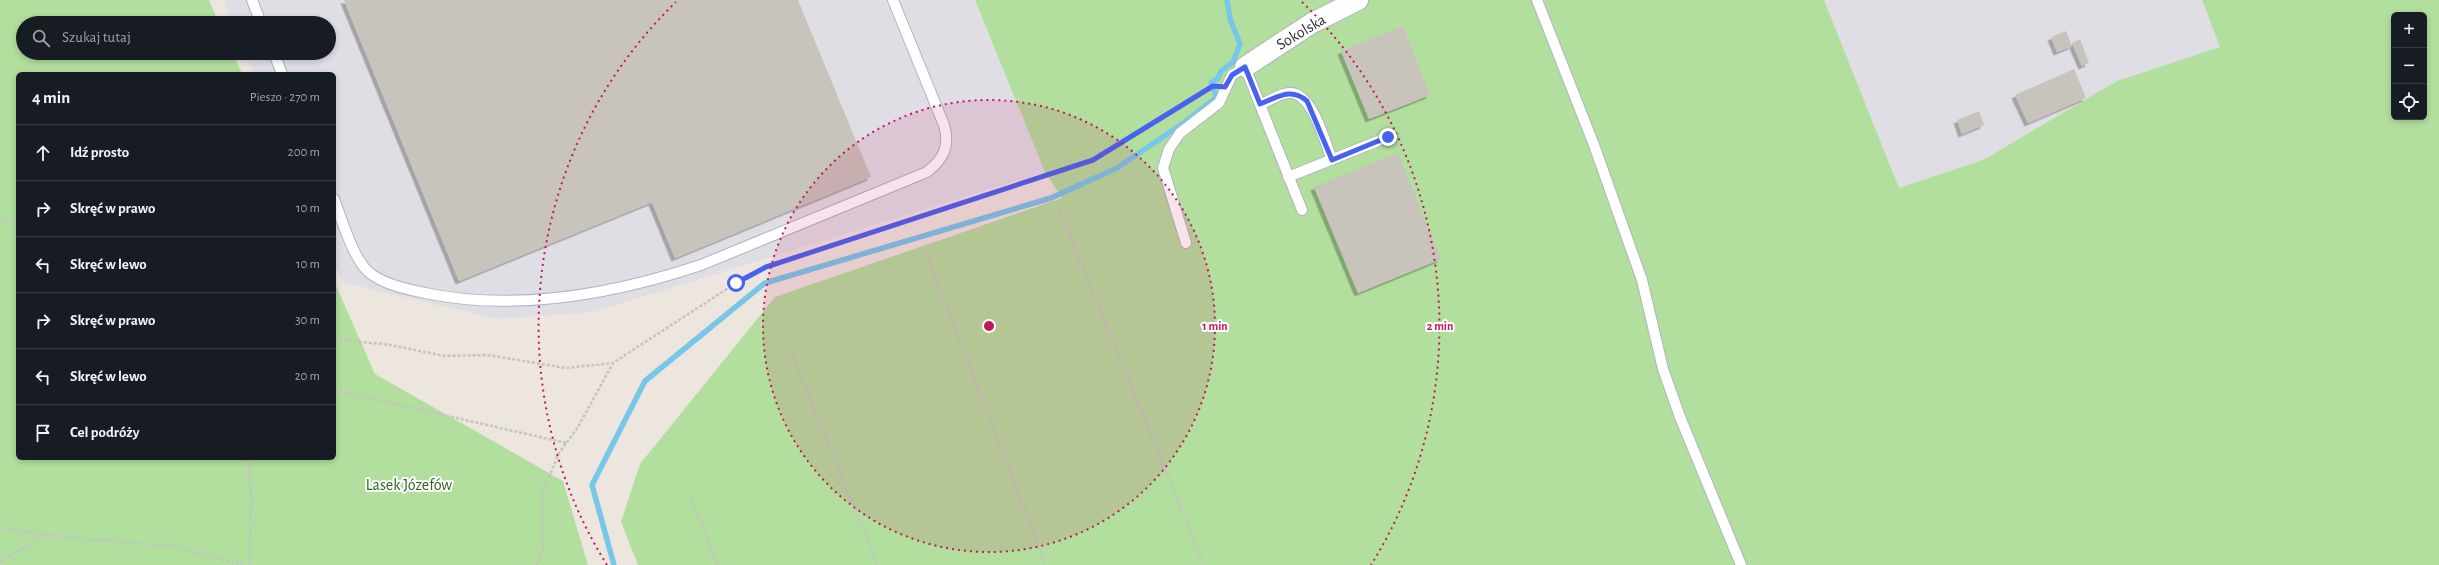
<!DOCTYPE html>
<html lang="pl">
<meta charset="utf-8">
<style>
:root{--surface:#171b24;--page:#242831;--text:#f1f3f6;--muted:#9ea1a6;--line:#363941}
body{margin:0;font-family:"Alegreya Sans",sans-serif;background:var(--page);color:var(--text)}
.controls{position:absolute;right:12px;top:12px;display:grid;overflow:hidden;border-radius:6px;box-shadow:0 2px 6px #0003}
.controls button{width:36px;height:36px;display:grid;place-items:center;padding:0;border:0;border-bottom:1px solid var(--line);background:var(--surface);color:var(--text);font:20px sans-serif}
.stop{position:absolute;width:12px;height:12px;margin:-9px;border:3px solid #4762f0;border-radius:50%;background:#fff}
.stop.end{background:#4762f0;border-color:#fff;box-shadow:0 1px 4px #0008}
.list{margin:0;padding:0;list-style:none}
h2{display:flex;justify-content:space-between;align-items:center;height:52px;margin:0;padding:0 16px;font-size:17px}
h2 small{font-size:13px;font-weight:400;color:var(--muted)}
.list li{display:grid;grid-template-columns:26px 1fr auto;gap:12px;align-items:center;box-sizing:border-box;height:56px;padding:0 16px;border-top:1px solid var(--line)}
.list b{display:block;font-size:15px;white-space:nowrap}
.list em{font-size:13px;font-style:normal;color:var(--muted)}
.icon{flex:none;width:22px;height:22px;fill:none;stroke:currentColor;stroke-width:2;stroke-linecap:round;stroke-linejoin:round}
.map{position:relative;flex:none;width:2439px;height:565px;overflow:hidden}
.search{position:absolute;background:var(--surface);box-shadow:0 2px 6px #0003;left:16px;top:16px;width:320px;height:44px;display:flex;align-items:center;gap:10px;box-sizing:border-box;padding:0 14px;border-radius:22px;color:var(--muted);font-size:15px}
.panel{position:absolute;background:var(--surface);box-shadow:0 2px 6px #0003;left:16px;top:72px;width:320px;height:388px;border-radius:6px}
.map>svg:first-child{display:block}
.industrial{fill:#e0dee5}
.green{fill:#b2df9d;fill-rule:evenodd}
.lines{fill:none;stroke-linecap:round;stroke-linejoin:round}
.stream{stroke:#77c7e8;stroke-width:5.5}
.building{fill:#c8c4bc;filter:url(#shadow)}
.service-casing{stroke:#b1b4be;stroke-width:12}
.minor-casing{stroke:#b1b4be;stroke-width:22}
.path{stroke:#c4c4c4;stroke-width:2.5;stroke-dasharray:3 2;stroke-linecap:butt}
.service{stroke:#fff;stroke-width:10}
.minor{stroke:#fff;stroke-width:20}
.route{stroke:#4762f0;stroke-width:5}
.ring{fill:none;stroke:#c2185b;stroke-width:2;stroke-dasharray:2 4}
.labels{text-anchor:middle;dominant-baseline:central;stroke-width:4;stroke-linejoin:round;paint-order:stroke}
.street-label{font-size:16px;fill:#2b2b2b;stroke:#fff}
.park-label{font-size:16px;fill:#2b641e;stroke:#fff}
.centre{fill:#c2185b;stroke:#fff;stroke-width:2}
.ring-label{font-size:12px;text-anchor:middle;font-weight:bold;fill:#c2185b;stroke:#fff;stroke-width:4;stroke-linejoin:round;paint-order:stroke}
</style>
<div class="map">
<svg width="2439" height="565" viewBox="0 0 2439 565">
<defs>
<filter id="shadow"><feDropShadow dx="-3.5" dy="3.5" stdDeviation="0" flood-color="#0004"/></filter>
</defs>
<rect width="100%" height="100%" fill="#ece6de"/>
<path class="industrial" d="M223,0H975L1045,172L593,312L495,319L343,282L334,262V74H254L245,53H329V23H232Z
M1824,0H2202L2220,47L2117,81L1983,160L1898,188Z"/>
<path class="green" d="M0,0H209L219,23H23V53H233L242,74H18V458H334V281L375,374L563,481L588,565H0Z
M975,0H1824L1899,188L1983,160L2117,81L2220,47L2202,0H2439V565H638L621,522L640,464L775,297L1062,198L1045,172ZM2394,15H2424V117H2394Z"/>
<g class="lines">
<path class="stream" d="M614,565L592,485L645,381L765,283L1051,198L1117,168L1185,122L1217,97L1211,83L1218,78L1221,71L1233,62L1240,44L1230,19L1227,0"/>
</g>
<path class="building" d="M344,0H798L871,177L675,258L652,202L459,281Z
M1403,26L1430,95L1369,119L1341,51Z
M2066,31L2072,46L2057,52L2051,37Z
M2080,39L2089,63L2082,66L2072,43Z
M2074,69L2086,98L2028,123L2015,95Z
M1979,111L1984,125L1962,134L1957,120Z
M1398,153L1441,259L1358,293L1314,187Z"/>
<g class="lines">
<g class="service-casing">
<path id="service" d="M252,0L261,23
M1537,0L1594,145L1642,280L1663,369L1680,417L1741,565
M274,53L282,74
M1260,105C1269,101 1280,93 1289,93C1312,91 1325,142 1332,160
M1288,177L1388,137
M334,199C342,220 354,262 371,274C386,285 407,289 425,293C516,312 614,294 701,265L927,172C944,159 950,146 944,125L893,0
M1186,243L1163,168L1169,149L1180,133L1219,103L1232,75L1245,67L1302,210"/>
</g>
<g class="minor-casing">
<path id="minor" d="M1245,67L1312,23L1358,0"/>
</g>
<path class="path" d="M1059,209L1204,565
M0,220L18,226
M926,253L1046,565
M334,339L390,345L445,356L488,355L566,368L613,363
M787,343L878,565
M334,390L566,443
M247,458L251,490L250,565
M691,498L718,565
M0,526L4,529L45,535L170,546L244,565
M0,562L45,535
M536,565L543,549L542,495L559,453L578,427L613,363L736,283L766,267L1093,160L1209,89"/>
<use href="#service" class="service"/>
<use href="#minor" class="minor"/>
</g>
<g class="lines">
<path class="route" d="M736,283L766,267L1093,160L1213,86L1225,87L1232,75L1245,67L1260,104C1278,97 1291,87 1307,101L1332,160L1388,137"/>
</g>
<circle cx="989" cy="326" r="226" fill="#c2185b" fill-opacity=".12"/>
<g class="ring">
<circle cx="989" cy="326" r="226"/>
<path d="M607 565A451 451 0 0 1 676 2M1302 2A451 451 0 0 1 1371 565"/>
</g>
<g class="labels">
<g class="street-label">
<text transform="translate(1301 32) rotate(-31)">Sokolska</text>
</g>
<g class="park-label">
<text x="409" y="485">Lasek Józefów</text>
</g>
</g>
<circle cx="989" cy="326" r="6" class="centre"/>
<g class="ring-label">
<text x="1215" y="330">1 min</text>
<text x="1440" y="330">2 min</text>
</g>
</svg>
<div class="controls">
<button>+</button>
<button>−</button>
<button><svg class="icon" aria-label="locate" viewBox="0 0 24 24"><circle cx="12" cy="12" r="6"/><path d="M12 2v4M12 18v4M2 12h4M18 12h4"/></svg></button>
</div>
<div class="stop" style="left:736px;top:283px"></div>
<div class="stop end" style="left:1388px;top:137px"></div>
<div class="search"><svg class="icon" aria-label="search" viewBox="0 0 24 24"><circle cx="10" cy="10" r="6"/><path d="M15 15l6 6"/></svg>Szukaj tutaj</div>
<section class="panel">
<h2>4 min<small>Pieszo · 270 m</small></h2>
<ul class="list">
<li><svg class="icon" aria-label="ahead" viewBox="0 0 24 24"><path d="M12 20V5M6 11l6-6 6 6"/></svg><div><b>Idź prosto</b></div><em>200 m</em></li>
<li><svg class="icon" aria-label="right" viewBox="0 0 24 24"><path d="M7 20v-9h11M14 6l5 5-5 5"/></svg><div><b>Skręć w prawo</b></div><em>10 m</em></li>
<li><svg class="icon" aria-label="left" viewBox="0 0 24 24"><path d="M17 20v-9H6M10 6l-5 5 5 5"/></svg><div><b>Skręć w lewo</b></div><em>10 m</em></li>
<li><svg class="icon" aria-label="right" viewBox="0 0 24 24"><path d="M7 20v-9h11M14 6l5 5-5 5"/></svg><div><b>Skręć w prawo</b></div><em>30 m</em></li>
<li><svg class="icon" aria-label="left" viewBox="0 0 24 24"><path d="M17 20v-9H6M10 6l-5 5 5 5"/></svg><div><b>Skręć w lewo</b></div><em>20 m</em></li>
<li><svg class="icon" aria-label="arrive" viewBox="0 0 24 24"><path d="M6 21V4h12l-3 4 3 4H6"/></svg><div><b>Cel podróży</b></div></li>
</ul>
</section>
</div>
